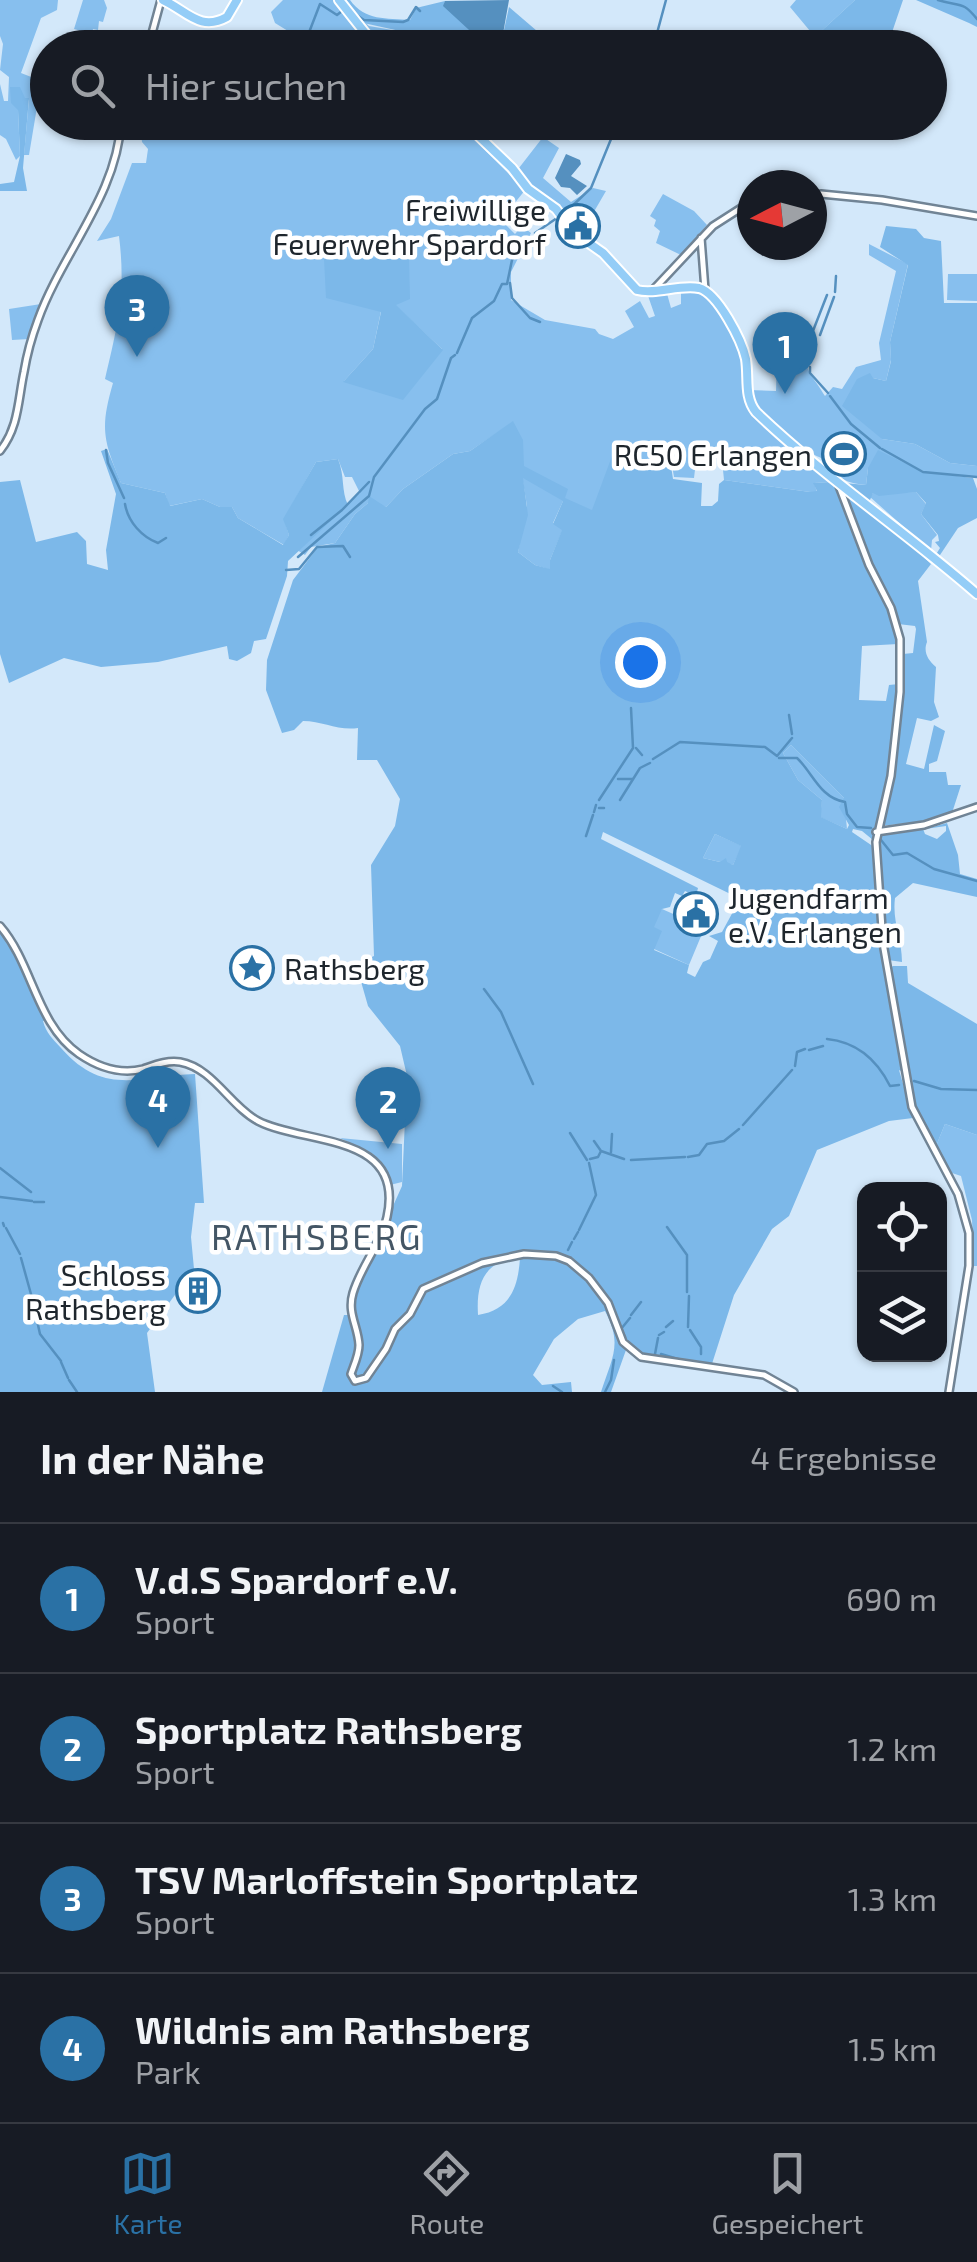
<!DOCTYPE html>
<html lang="de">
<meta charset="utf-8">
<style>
:root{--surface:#171b24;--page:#242831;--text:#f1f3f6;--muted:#9ea1a6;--line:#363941;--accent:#2a71a5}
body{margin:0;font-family:"Exo 2",sans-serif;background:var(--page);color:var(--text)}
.controls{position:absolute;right:30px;bottom:30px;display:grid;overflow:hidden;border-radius:20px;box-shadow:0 2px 8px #0004}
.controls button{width:90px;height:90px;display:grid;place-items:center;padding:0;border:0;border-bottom:2px solid var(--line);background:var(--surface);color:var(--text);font:50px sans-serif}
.compass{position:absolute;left:737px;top:170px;width:90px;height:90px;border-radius:50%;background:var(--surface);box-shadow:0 2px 8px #0004;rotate:264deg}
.you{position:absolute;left:640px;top:662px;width:35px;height:35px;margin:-25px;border:8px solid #fff;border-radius:50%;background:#1a73e8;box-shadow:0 0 0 15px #1a73e833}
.badge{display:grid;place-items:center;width:65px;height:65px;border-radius:50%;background:var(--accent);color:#fff;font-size:32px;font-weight:700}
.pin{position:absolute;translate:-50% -82px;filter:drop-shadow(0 2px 5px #0008)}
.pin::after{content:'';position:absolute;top:52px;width:35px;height:30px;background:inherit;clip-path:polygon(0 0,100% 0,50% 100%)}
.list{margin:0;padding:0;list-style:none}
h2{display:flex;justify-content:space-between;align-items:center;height:130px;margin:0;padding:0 40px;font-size:42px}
h2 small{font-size:32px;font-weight:400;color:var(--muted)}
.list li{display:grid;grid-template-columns:65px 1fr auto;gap:30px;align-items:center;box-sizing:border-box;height:150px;padding:0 40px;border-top:2px solid var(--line)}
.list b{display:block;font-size:38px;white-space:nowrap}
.list p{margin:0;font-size:32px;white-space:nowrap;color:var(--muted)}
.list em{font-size:32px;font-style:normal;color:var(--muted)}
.icon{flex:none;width:55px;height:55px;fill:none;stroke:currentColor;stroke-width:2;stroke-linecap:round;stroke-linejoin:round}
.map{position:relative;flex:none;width:977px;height:1392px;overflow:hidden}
.search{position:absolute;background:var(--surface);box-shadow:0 2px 8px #0004;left:30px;right:30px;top:30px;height:110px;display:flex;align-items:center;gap:25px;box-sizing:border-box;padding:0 35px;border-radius:55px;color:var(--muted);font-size:38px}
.sheet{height:730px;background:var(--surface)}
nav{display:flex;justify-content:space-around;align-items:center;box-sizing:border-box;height:140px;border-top:2px solid var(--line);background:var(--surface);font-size:28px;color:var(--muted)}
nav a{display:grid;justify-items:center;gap:5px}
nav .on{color:var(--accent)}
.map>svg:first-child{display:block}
.green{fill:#87bfee;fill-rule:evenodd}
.forest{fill:#7cb8e9;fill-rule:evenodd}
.water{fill:#5590bf}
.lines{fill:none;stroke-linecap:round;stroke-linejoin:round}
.stream{stroke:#5590bf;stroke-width:2.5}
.minor-casing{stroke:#718495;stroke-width:10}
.major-casing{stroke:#fff;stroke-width:12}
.minor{stroke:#fff;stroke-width:5}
.major{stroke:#94cdf7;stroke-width:8}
.labels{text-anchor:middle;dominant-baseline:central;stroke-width:9;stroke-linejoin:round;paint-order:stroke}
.poi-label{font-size:30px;fill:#1e262d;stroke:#fff;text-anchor:end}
.quarter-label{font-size:35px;letter-spacing:2.5px;fill:#445665;stroke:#fff}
</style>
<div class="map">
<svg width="977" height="1392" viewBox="0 0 977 1392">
<rect width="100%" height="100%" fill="#d3e8fa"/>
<path class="green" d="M0,0H58L57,10L41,18L21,73L44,82L47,100L38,101L29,155H24L29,99L18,110L20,156L16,160L6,139L0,135V84L4,101H8L9,77L0,70L3,44L0,36Z
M83,0H104L107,8L103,22L99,21L98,30L93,29L92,34L74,29Z
M283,0H342L369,26L410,33L409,47L365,44V47H300L301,39L275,23L271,12Z
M796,0H855L815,37L790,7Z
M140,123H459L485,146L479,144L512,177L543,137L559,148L543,178L571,202L593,188L606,191L588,222L574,207L558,215L526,189L501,220L515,234L522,226L531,233L511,272V300L545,320L595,329L599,334L613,339L634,327L625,311L640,301L649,318L655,316L647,293L666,290L671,308L681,304V290L705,291C732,329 742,343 747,390L776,391L777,353L792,356L801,331L812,335C800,372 810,370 825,396L833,387L842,389L856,367L881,360L879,343L896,271L869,255V244L908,264L890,342L891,360L886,381L873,378L882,439L915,444L950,463L977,466V477L936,476L913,467L868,468L866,485C832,482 845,472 823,459C818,456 812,455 808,450L804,455L830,482L814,483L817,492H810L724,480L721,450L697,453L694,478L674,477L672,465L641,464L613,456L593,511L564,499L553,523L563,529L550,560L551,570L535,565L518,552L527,506L513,422L470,451L453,454L403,489L386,507L368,503L355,514L335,543L311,547L305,555L297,550L360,493L352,477H345L338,459L316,462L284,519L289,535L284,545L238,518L232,507H220L202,499L169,506L165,493L121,483C103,440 100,428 113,383L105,379C118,324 126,292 119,236L97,241L111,219L132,163H146L148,149L142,142ZM409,259L395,305L442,349L344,381L373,349L381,311Z
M663,194L694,211L707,225L681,255L656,243L660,231L654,226L656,220L650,216Z
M948,274H977V301L947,300Z
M41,304L29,339L12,340L9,309Z
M916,492L926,504L921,514L937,535L932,540L931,551L870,497L873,493Z
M791,745L844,798L847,829L820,817L822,800L798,780L783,753Z
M715,834L742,846L733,865L703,858Z
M662,909L680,917L677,923L688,928L691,923L704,929L689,965L654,949L646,927Z
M945,1124L977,1135V1266H974L972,1220L961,1176L952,1173L936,1146Z
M340,1138L402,1144V1182L390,1185L373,1154Z"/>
<path class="forest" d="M342,0H350C365,21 386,18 410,20L416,8L445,1L444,6L501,44L509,7L544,37L539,42L524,35L502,47H409V33L359,22Z
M855,0H903L887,47H804Z
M916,0H977V27L969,23Z
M10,87H20L25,98H29L23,168L27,191H0V184L14,182L20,156L18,110L11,103Z
M886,226L916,229L924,238L941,241L944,303H977V466L950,463L915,444L882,439L842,406L857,379L870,373L873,378L886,381L891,361L890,342L908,265L880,247Z
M409,258L410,299L396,305L443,350L403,400L343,382L373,349L381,312L326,298L324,259Z
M513,421L523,440L524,466L568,489L565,498L592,510L612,456L641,464L671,466L673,479L702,483L701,506H712L718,501L719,484L724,480L810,492L817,491L813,483L830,482C850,502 853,537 865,562C877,590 892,614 898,644L862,646L859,700L886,701L889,685L899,684L889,774L873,840L862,831L853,829L852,832L874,847L882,955L903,1072L899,1070L913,1118L889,1121L817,1150L789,1216L772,1229L734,1295L710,1370L643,1359L626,1350L611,1392H601C612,1358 623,1344 605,1311L578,1319L554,1339L533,1375L542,1385L571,1382L572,1392H322L344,1315H352L358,1284L402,1186L407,1076L400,1046L368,1006L356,964L374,956L371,865L395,826L400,799L377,760H357L358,728C338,731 323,721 303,721L294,730L282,733L266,690L267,660L293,580L318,547L335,543L355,514L368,503L369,496L386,507L403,489L453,454L470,451ZM523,478L563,501L553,524L562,530L550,560V569L535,565L518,552L528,515ZM791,745L844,798L839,807L849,825L847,829L821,817L822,800L798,780L783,753ZM603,832L751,904L745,914L735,908L722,932L709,936L718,941L710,959L703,962L695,977L687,973L689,965L654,950L662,931L654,927L662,909L670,907L675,893L682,896L685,891L696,896L698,888L601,839ZM715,834L741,846L733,865L727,862L726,858L720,862L703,858ZM520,1258C518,1288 510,1310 478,1315C476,1282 485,1260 520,1258Z
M107,449L121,483L165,493L170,506L202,499L220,507H232L238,518L283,545L289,535L283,519L316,462L338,459C345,476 341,491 348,505L288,561L287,576L266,639L254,641L251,653L237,661L229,659L227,646L158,662L101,667L64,658L9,683L0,654V482L20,480L36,542L77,532L86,541L87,564L108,570L106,550L116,494L101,451Z
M878,450L923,472L973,478L977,489V518L958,528L938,558L935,556L940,548L935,542L939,541L938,535L921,514L926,503L916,492L879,496L873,493L870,500L861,499L844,486V483L866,485L868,468Z
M844,492L876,513L931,564L918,581L927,642C923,652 928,660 936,667L934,702L939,717L931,721L917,718L906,764L924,769L934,725L945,731L937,761L929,764V772H946L948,785H961L952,813L927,821L880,826L897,755L895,752L903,654L913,653L916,629L915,626L898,624L862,546Z
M947,823L958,855L960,874L977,879V897L913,883L895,898C892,922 902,938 902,962L888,960L878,849L880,835L923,829L925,834L937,839L946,831V826L925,829Z
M0,926L10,938L50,1022L43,1021C46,1033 53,1039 61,1048C104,1097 139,1076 195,1074L204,1203H195L191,1237L194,1269L147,1333L155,1392H0Z
M893,966H907L908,983L977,1024V1135L945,1124L936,1146L911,1096L889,969Z"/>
<path class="water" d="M509,0L501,45L481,41L443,6L445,1Z
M566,154L580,160L581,164L571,176L587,186L577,195L570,188L561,187L555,178Z"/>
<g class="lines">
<path class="stream" d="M938,0C960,7 962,0 977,19
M355,14L364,20L403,22L408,20L416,7L420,11
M303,48L320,4L337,15L342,11
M653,48L666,0
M191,132L204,122
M567,211L591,188L618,122
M535,233L557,218
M510,283L512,298L530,318L540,322
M835,292L836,276
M820,335L834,297
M457,353L472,318L494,301L502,284H507L512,260L526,241
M807,365L811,336L827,295
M810,367V373L828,393
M830,396L851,424L880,448
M882,449L923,472L977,477
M106,450L108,463L124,498
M125,504C128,522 142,537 158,543L166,538
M311,535L342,510L369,482
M298,557L369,496L374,477L425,409L437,399L451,358L455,355
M286,570L299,569L317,547L343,546L350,557
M789,715L792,734
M636,748L642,755
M779,758H797C813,773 820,798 845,802L847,814L857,827L871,828
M653,759L680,742L765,747L777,756L792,738
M618,779H632
M599,800L633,748L631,708
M620,800L640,768L650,763
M599,808H604
M594,812L596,805
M586,836L593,815
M881,840L893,855L907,853L934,869L977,881
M484,989L501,1012L533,1084
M827,1039C857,1042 877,1060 890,1086L899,1085
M809,1050L823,1046
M795,1066L797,1052L805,1049
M914,1081L941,1089L977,1090
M743,1125L792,1070
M570,1133L587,1160
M594,1141L601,1151
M611,1152L612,1134
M688,1157L699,1155L707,1144L724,1141L739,1129
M590,1159L598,1157L601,1151L624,1159
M631,1160L685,1157
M0,1168L31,1192
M0,1197L32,1201
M34,1202H44
M3,1223L4,1226
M667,1227L687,1255V1292
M6,1228L20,1254
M579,1230L596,1195L589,1163
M574,1239L578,1232
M568,1250L572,1242
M21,1258L34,1305
M34,1307L40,1334L61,1361
M631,1315L641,1302
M666,1327L673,1321
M688,1327L689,1296
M690,1330L701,1347V1354
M659,1335L664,1332
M625,1337L621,1329L630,1318
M655,1354L658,1338
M661,1354L688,1362
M61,1362L68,1378
M69,1380L77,1392
M553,1386L562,1392
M605,1392L611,1380L614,1360"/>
<g class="minor-casing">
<path id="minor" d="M148,48L161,0
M821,194L882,200L977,216
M701,238L705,290
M654,289L713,226L752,201
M0,451C19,427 18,400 24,372C27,354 32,336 38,320C62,253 117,195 121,122
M839,486L869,565L891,608L900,639V692L891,776L876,842L883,943L912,1107L958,1194L969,1233V1266L949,1392
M876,832L924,825L977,807
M0,926C33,964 36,1024 79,1054C98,1067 119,1075 143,1069C155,1065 167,1060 180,1062C213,1068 230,1106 258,1121C304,1145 406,1132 387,1217C381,1244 361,1266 353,1293C347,1313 358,1326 359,1345C359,1355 354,1365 351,1374L355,1381L366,1378L386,1349L395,1329L410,1314L423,1289L482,1263L524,1254L556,1256L569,1261L589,1278L608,1303L623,1342L641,1357L764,1375L794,1392"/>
</g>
<g class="major-casing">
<path id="major" d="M163,0C187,11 200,32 227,17L237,0
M339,0L377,48
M464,122L512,168L528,189L556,209L573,232L603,253L637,290C656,295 679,284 699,288C718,293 742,341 746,359C749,378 744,397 756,412C825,478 905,531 977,594"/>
</g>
<use href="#minor" class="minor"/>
<use href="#major" class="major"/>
</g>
<defs>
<g id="civic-ring" transform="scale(2.25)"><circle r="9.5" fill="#fff" stroke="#2a71a5" stroke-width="1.5"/><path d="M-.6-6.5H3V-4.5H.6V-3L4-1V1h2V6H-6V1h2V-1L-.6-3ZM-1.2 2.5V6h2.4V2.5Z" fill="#2a71a5"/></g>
<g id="stadium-ring" transform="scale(2.25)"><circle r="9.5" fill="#fff" stroke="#2a71a5" stroke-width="1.5"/><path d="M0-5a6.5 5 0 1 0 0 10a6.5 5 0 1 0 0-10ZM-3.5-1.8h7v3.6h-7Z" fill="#2a71a5"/></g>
<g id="sight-ring" transform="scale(2.25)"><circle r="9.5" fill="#fff" stroke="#2a71a5" stroke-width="1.5"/><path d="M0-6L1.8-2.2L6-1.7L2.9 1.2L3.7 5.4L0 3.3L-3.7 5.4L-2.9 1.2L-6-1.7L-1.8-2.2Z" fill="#2a71a5"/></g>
<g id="building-ring" transform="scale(2.25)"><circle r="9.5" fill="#fff" stroke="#2a71a5" stroke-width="1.5"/><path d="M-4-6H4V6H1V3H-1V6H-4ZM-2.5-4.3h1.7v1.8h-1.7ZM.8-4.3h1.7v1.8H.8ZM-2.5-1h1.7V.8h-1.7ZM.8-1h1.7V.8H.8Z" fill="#2a71a5"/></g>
</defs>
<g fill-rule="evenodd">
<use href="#civic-ring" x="578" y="226"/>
<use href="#stadium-ring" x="844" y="454"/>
<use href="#civic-ring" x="696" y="914"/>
<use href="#sight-ring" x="252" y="968"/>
<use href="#building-ring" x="198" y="1291"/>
</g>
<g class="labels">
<g class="poi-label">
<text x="546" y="209">Freiwillige<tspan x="546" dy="34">Feuerwehr Spardorf</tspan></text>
<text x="812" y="454">RC50 Erlangen</text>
<text x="728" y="897" text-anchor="start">Jugendfarm<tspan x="728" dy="34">e.V. Erlangen</tspan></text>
<text x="284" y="968" text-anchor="start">Rathsberg</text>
<text x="166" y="1274">Schloss<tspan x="166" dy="34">Rathsberg</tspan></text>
</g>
<g class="quarter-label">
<text x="317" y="1236">RATHSBERG</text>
</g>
</g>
</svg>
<div class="controls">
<button><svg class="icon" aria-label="locate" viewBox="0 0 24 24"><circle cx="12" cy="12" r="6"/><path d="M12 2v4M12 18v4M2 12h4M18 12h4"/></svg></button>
<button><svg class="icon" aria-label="layers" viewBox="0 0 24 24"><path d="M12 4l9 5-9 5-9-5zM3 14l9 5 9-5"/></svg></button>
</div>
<svg class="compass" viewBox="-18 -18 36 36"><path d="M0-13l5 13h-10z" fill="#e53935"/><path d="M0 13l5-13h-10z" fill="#9ea1a6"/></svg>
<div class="you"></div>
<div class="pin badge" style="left:785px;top:394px">1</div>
<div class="pin badge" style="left:388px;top:1149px">2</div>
<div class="pin badge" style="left:137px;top:357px">3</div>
<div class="pin badge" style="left:158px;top:1148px">4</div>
<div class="search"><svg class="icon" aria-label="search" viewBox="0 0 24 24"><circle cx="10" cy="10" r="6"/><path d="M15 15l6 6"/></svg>Hier suchen</div>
</div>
<section class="sheet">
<h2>In der Nähe<small>4 Ergebnisse</small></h2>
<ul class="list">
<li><span class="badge">1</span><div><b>V.d.S Spardorf e.V.</b><p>Sport</p></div><em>690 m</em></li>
<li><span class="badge">2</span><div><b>Sportplatz Rathsberg</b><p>Sport</p></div><em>1.2 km</em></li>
<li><span class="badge">3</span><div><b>TSV Marloffstein Sportplatz</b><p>Sport</p></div><em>1.3 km</em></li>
<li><span class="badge">4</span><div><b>Wildnis am Rathsberg</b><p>Park</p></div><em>1.5 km</em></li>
</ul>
</section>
<nav>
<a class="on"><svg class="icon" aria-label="map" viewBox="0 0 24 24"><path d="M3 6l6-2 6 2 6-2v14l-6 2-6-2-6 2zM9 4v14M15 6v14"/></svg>Karte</a>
<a><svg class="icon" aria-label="directions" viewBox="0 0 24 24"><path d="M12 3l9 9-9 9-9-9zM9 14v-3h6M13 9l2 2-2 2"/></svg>Route</a>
<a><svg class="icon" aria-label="saved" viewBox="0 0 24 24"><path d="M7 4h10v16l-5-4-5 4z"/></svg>Gespeichert</a>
</nav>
